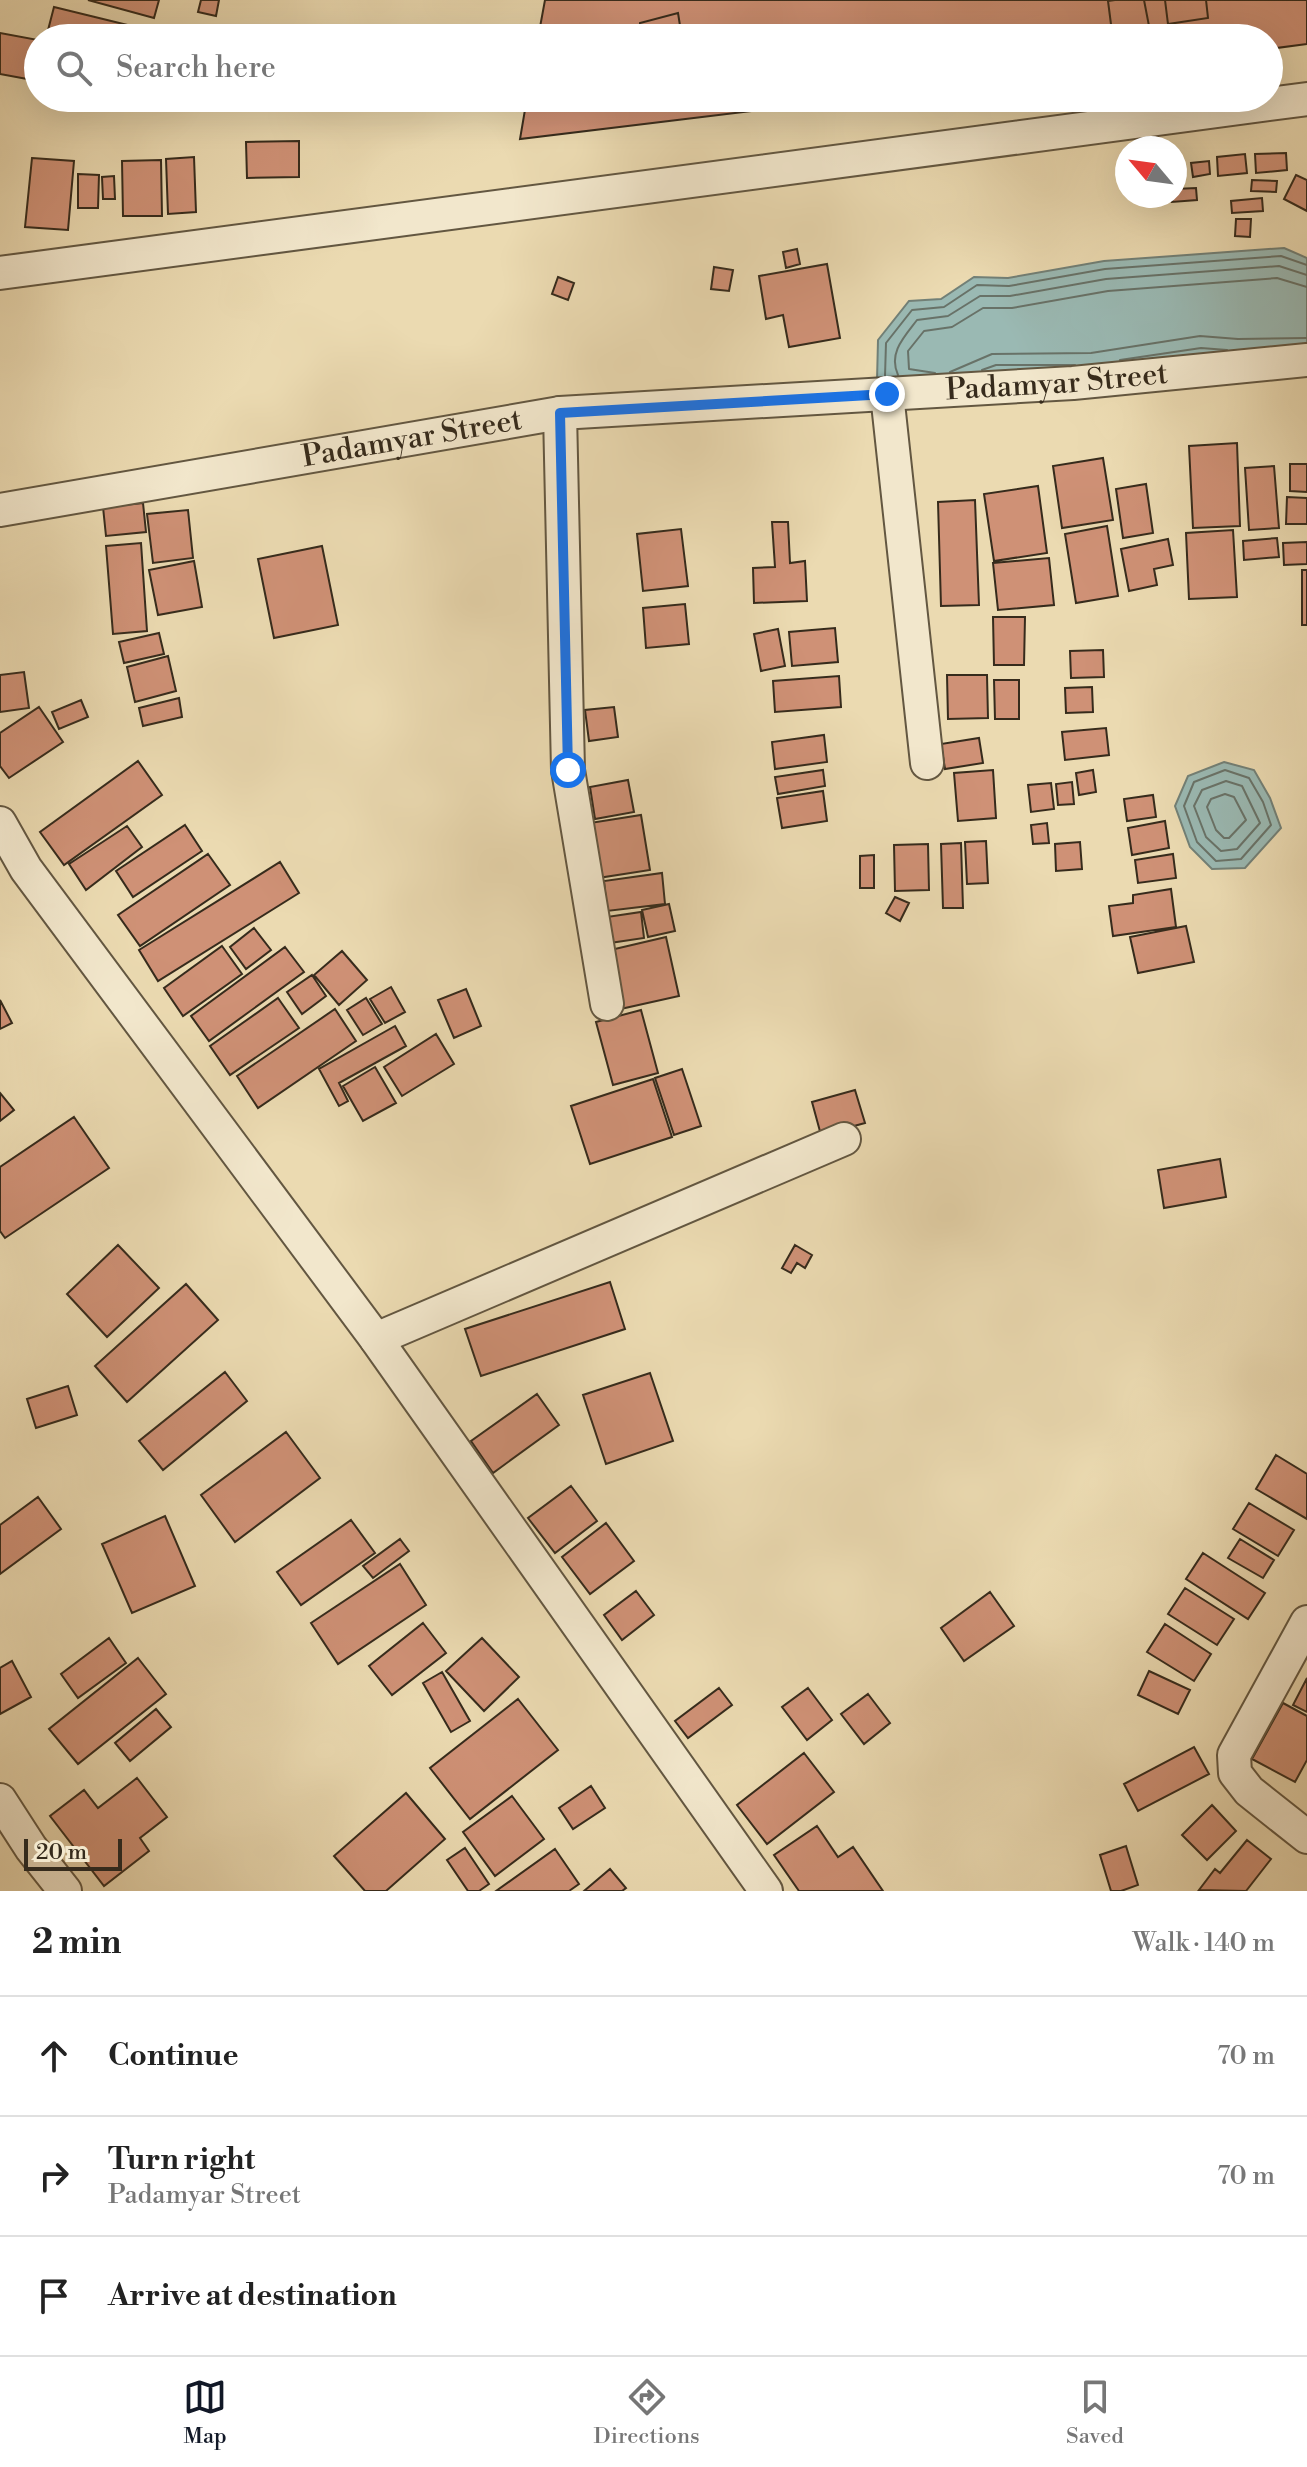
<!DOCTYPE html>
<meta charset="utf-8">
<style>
:root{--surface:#fff;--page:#f6f6f6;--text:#222;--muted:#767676;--line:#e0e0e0;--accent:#111827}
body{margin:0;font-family:"Libre Bodoni",serif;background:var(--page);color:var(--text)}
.compass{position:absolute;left:1115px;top:136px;width:72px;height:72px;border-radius:50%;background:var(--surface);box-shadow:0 8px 32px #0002;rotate:299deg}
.scale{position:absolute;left:24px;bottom:20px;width:98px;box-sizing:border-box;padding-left:8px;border:4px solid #362b1c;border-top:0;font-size:22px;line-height:28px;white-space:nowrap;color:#362b1c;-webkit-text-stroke:6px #f2e7cc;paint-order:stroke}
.stop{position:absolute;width:24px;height:24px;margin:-18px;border:6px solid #1a73e8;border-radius:50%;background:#fff}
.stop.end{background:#1a73e8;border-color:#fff;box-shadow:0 2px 8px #0008}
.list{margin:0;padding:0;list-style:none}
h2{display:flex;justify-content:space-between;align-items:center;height:104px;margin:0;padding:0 32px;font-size:34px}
h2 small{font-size:26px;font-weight:400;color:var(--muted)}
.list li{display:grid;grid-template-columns:52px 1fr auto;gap:24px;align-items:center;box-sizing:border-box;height:120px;padding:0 32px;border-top:2px solid var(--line)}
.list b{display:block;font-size:30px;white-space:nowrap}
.list p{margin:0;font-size:26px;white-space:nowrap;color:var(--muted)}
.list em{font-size:26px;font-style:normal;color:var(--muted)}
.icon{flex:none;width:44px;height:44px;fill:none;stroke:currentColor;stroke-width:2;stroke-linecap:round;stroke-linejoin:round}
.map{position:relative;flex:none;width:1307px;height:1891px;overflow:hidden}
.search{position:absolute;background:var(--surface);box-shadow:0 8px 32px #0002;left:24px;right:24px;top:24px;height:88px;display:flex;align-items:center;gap:20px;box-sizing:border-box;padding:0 28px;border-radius:44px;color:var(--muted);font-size:30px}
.sheet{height:464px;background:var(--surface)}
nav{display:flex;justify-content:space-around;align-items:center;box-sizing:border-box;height:112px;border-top:2px solid var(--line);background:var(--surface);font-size:22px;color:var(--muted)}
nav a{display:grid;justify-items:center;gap:4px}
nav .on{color:var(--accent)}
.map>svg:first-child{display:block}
.water{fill:#9ab9b3;stroke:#728077;stroke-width:2}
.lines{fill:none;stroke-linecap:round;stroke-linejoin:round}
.shore{stroke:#687268;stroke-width:2}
.building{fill:#cf9176;stroke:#362b1c;stroke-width:2}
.minor-casing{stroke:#635741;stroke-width:36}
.minor{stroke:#f2e7cc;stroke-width:32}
.route{stroke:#1a73e8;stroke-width:10}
.labels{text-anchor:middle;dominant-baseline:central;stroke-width:8;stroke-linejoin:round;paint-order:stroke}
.street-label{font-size:30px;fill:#362b1c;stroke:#f2e7cc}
</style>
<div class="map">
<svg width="1307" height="1891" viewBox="0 0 1307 1891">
<rect width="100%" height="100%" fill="#ebdab1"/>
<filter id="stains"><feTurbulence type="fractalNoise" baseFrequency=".0025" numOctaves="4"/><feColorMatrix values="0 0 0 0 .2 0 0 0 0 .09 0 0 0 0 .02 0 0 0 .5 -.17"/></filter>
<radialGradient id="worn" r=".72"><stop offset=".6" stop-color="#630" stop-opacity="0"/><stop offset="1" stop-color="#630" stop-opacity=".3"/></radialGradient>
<path class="water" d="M1284,248L1307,258V368L877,381L878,340L909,301L941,299L974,277L1008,278L1104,261Z
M1224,762L1254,770L1270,798L1281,828L1245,868L1212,869L1190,847L1175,806L1188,776Z"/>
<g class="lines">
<path class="shore" d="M1120,360L1201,348L1227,350
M982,370L996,365H1075
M950,372L992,354L1091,353L1200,336L1238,339L1307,338
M935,373L909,369L908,351L924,331L952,327L983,308H1012L1108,291L1277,278L1307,287
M898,375C888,353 904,337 917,320L948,316L980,296H1010L1106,279L1279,266L1307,275
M885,376L886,343L912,310L944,307L977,285L1009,286L1105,269L1281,256L1307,265
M1225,770L1249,778L1263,802L1271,825L1241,859L1216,861L1197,842L1184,806L1194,782Z
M1226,781L1242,786L1260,823L1237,849L1221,851L1206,837L1194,806L1202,790Z
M1225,794L1234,797L1246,820L1229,838H1224L1216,830L1207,807L1211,799Z"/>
</g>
<path class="building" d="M88,0H159L154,18Z
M201,0H219L216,16L198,12Z
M545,0H1307V44L1269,49V38H538Z
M1115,0H1144L1149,26L1112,32L1108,1Z
M1165,0H1206L1208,18L1168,24Z
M54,7L148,30L146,38H65L47,34Z
M678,13L682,38H640V23Z
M1011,26L1013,38H914V35Z
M0,33L38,40V81L0,74Z
M527,98H859L520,139Z
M299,141V177L247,178L246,142Z
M1286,153L1287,170L1256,173L1255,154Z
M1245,154L1247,173L1218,176L1217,157Z
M194,157L196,212L168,214L166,159Z
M32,158L74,161L68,230L25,227Z
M161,160L162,216H123L122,161Z
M1209,161L1210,174L1193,177L1191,163Z
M78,174L99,175L98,208H78Z
M1296,175L1307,180V211L1284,199Z
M114,176L115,199H103L102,177Z
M1252,180L1277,181L1276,192L1251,191Z
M1196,188L1197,200L1172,202L1175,189Z
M1262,198L1263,211L1232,213L1231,201Z
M1236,219H1251L1250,237L1235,236Z
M797,249L800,264L786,268L783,252Z
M827,264L840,338L789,347L783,315L766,319L759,276Z
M714,267L733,270L729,291L711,289Z
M558,277L574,283L568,300L552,294Z
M1237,443L1240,526L1193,528L1189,446Z
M1103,458L1113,520L1062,528L1053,466Z
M1290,464H1307V492L1290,491Z
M1274,466L1279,528L1249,530L1245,468Z
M1146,484L1153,533L1123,538L1116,489Z
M1038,486L1047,553L994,561L984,494Z
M1287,497L1307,498V524H1286Z
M975,500L979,605L941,606L938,502Z
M143,503L146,532L106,536L103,507Z
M188,510L193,558L153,563L147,514Z
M772,522H788L790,563L805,561L807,601L754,603L753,568L775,567Z
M1107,526L1118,596L1076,603L1065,534Z
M681,529L688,586L643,591L637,534Z
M1233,530L1237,597L1189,599L1186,533Z
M1277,538L1279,557L1244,560L1243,541Z
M1168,539L1173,565L1154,569L1157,585L1129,591L1121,549Z
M1307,542V564L1284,565L1283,543Z
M141,543L147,631L113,634L106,546Z
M322,546L338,625L274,638L258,559Z
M1049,558L1054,605L998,610L993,563Z
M194,561L202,607L158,615L149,570Z
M1302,570H1307V625H1302Z
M685,604L689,644L646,648L643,608Z
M993,617H1025L1024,665H994Z
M835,628L838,662L792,666L789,632Z
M778,629L785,666L761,671L754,634Z
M159,633L164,654L124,663L119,642Z
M1103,650L1104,677L1071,678L1070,651Z
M168,656L176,691L135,702L127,667Z
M24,672L29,708L0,712V675Z
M947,675H987L988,718L948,719Z
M839,676L841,707L775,712L773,681Z
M994,680H1019V719H995Z
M1092,687L1093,712L1066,713L1065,688Z
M179,698L182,717L143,726L139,708Z
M81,700L88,717L59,729L52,712Z
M39,707L63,742L9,778L0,766V733Z
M614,707L618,737L589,741L585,710Z
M1106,728L1109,755L1065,760L1062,732Z
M824,735L827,762L775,769L772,742Z
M979,738L983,763L945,769L941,744Z
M138,761L162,795L64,865L40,832Z
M823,770L825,786L778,794L775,777Z
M993,770L996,818L958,821L954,773Z
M1093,770L1096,792L1079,795L1076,773Z
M628,780L634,812L595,819L590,787Z
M1072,782L1074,804L1058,805L1056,784Z
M1051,783L1054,809L1031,812L1028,785Z
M823,791L827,821L782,828L777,798Z
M1153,795L1156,817L1127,821L1124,799Z
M641,815L650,870L598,878L590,823Z
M1165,821L1169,848L1132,855L1128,828Z
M1047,823L1049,843L1033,844L1031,825Z
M185,825L202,851L133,897L116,871Z
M127,826L142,847L86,890L69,864Z
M986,841L988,883L967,884L965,842Z
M1080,842L1082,869L1056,871L1055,844Z
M961,843L963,908H943L941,844Z
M928,844L929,890L895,891L894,845Z
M208,854L230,885L140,946L118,915Z
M1173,854L1176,878L1138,883L1135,860Z
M874,855V888H860V856Z
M280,862L299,893L158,981L139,950Z
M662,873L665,904L607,911L604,881Z
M1171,889L1176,927L1113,936L1109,906L1133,903V895Z
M895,897L909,903L900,921L886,913Z
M669,904L675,931L648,937L642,910Z
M641,912L644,938L603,944L600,918Z
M1186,926L1194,962L1138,973L1130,937Z
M254,928L271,950L246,969L230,947Z
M666,937L679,996L616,1010L602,952Z
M222,946L242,974L183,1016L164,988Z
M285,947L304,972L209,1041L191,1016Z
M342,951L367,980L339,1005L314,975Z
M312,975L326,996L302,1014L287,992Z
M391,987L405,1012L385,1023L370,999Z
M466,989L481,1026L454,1038L438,1000Z
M278,998L299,1028L230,1075L210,1046Z
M366,998L382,1024L363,1035L347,1010Z
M0,1000L12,1023L0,1029Z
M335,1009L356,1041L258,1108L237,1076Z
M641,1010L658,1073L613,1085L596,1022Z
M395,1026L406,1046L339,1083L348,1101L339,1106L319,1069Z
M436,1034L454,1064L402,1096L384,1067Z
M375,1067L396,1103L363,1121L343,1086Z
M682,1069L701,1126L674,1135L655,1078Z
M653,1079L672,1137L590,1164L571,1106Z
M855,1090L865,1123L821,1135L812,1102Z
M0,1093L14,1110L0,1121Z
M74,1117L109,1168L5,1238L0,1231V1167Z
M1220,1159L1226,1197L1164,1208L1158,1170Z
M118,1245L159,1288L107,1337L67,1294Z
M795,1245L812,1255L805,1268L797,1263L791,1273L782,1268Z
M610,1282L625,1329L481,1376L465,1329Z
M186,1284L218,1320L127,1402L95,1366Z
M225,1372L247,1401L163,1470L139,1441Z
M650,1373L673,1441L606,1464L583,1395Z
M68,1386L77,1415L36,1428L27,1399Z
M537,1394L559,1425L493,1473L471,1441Z
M286,1432L320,1478L235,1542L201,1495Z
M1276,1455L1307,1474V1519L1256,1489Z
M571,1486L597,1521L555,1553L528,1518Z
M38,1497L61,1529L0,1574V1525Z
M1249,1503L1294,1530L1278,1556L1233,1529Z
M165,1516L195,1586L132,1613L102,1544Z
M351,1520L375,1553L301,1605L277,1572Z
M606,1523L634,1561L590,1594L562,1557Z
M400,1539L409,1551L373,1578L363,1566Z
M1240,1539L1274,1560L1263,1578L1228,1558Z
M1203,1553L1265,1593L1248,1619L1186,1579Z
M400,1564L426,1605L338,1664L311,1623Z
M1185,1588L1234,1619L1217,1645L1168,1614Z
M636,1591L654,1615L622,1640L604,1615Z
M990,1592L1014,1626L964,1661L941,1628Z
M423,1623L446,1653L392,1695L369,1666Z
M1165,1624L1211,1654L1194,1681L1147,1652Z
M109,1638L126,1663L78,1698L61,1674Z
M482,1638L519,1677L484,1711L446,1671Z
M138,1658L166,1694L78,1764L49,1729Z
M12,1661L31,1697L0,1714V1668Z
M1149,1671L1190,1690L1178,1714L1138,1695Z
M442,1672L470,1721L451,1732L423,1683Z
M1307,1678V1712L1293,1705Z
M719,1688L732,1705L688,1738L675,1721Z
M808,1688L832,1720L807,1740L782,1707Z
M868,1694L890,1723L864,1744L841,1714Z
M518,1699L558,1750L470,1819L430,1768Z
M1283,1703L1307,1716V1760L1295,1782L1252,1759Z
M156,1709L171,1727L130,1761L115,1743Z
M1194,1747L1209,1774L1138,1811L1124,1784Z
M804,1753L834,1792L767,1844L737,1805Z
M137,1778L167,1817L140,1838L149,1851L104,1886L50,1816L84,1790L98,1808Z
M591,1786L605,1808L573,1829L559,1808Z
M406,1793L445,1839L386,1891H365L334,1856Z
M512,1796L544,1839L495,1876L463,1832Z
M1212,1805L1236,1831L1207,1860L1182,1835Z
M817,1826L838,1857L853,1847L883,1891H799L774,1855Z
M1247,1840L1271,1859L1246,1891L1199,1890L1215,1869L1220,1873Z
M1126,1846L1138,1885L1121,1891H1111L1100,1855Z
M465,1848L489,1884L479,1891H468L447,1860Z
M555,1849L579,1884L569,1891H496Z
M610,1869L626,1888L622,1891H584Z"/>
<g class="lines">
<g class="minor-casing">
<g id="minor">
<path d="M0,273L1307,99"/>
<path d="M887,394L927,763"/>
<path d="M560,413L568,770L607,1004"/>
<path id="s1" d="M0,510L560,413L1073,383L1307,360"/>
<path d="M0,823L26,869L376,1339L766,1891"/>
<path d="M376,1339L844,1139"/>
<path d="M1307,1622L1234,1755L1235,1773L1249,1791L1307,1837"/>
<path d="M0,1800L31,1848L65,1891"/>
</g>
</g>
<use href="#minor" class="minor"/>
</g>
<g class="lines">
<path class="route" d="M568,770L560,413L887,394"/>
</g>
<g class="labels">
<g class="street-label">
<text stroke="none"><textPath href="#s1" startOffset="1066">Padamyar Street</textPath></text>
<text stroke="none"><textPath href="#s1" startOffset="418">Padamyar Street</textPath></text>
</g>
</g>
<rect width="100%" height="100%" filter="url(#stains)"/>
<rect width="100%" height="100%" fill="url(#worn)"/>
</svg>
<svg class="compass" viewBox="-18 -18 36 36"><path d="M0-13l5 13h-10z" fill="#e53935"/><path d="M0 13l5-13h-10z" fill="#767676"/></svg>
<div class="scale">20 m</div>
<div class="stop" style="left:568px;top:770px"></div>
<div class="stop end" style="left:887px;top:394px"></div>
<div class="search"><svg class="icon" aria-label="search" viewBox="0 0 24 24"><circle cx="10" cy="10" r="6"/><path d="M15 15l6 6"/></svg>Search here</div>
</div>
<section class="sheet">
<h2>2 min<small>Walk · 140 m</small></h2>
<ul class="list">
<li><svg class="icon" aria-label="ahead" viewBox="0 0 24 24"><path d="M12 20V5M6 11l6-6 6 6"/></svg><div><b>Continue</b></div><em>70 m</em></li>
<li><svg class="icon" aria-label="right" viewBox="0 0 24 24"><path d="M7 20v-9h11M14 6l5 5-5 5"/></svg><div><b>Turn right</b><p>Padamyar Street</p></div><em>70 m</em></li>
<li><svg class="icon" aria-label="arrive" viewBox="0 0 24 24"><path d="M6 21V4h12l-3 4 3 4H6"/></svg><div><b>Arrive at destination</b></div></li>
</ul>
</section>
<nav>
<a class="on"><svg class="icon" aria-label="map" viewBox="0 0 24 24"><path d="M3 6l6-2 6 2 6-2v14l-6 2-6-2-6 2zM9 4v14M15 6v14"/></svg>Map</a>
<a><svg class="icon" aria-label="directions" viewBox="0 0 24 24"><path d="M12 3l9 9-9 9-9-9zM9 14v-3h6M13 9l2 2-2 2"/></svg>Directions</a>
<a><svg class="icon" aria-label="saved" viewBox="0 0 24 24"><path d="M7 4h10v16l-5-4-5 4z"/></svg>Saved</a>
</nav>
